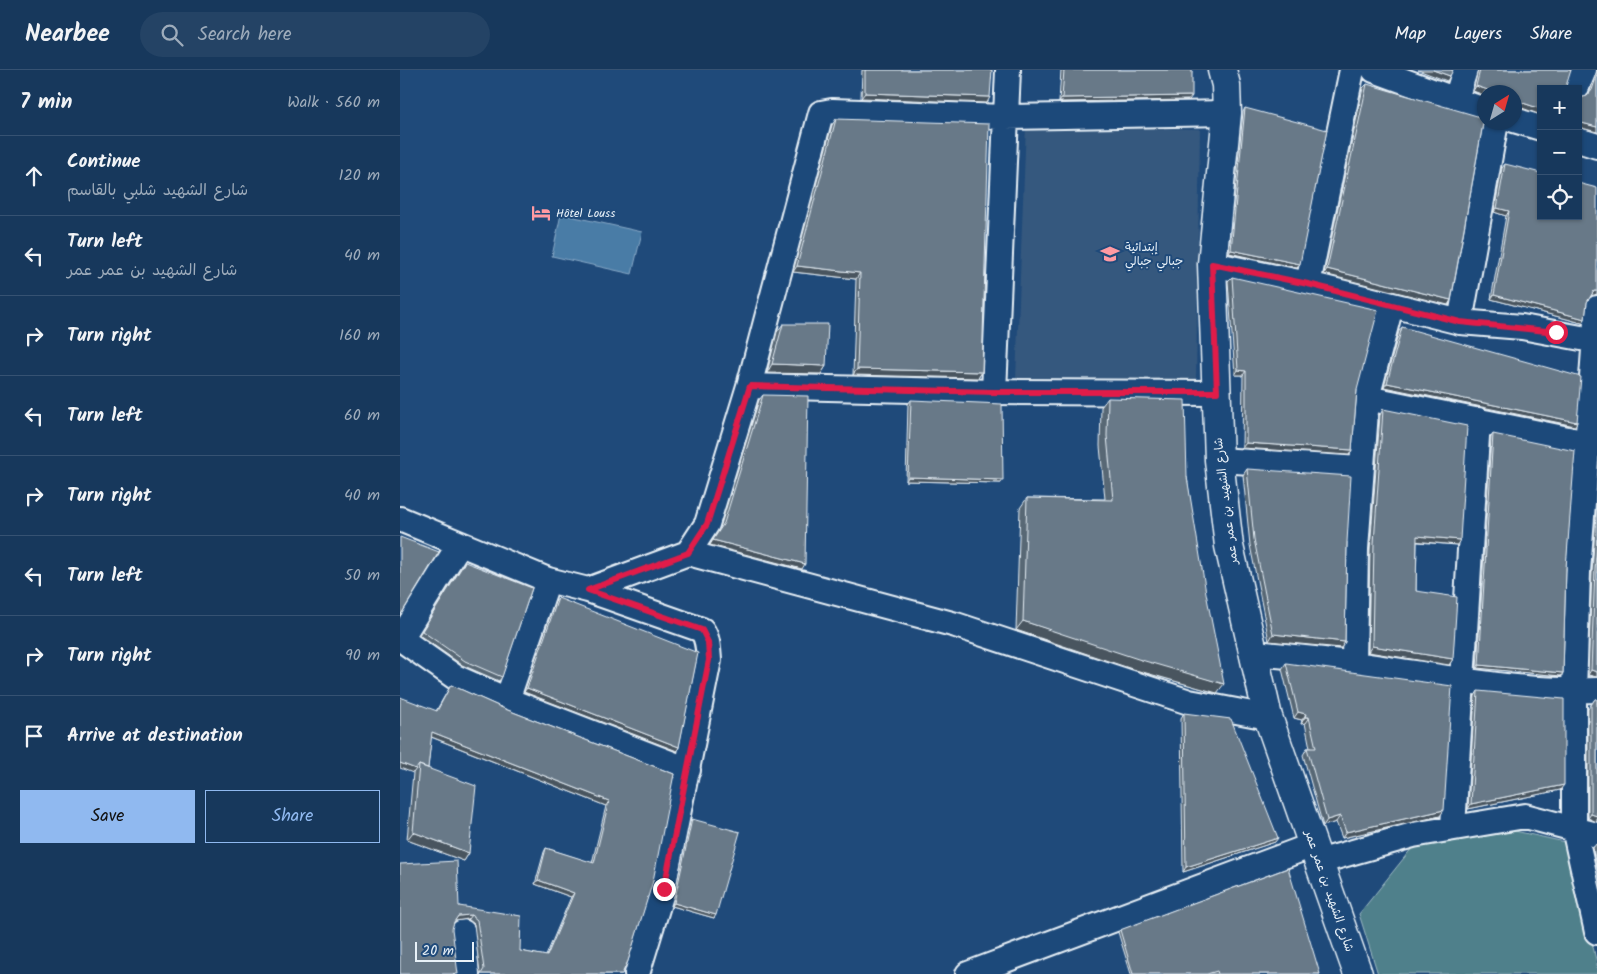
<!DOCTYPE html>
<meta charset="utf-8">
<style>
:root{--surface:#17385c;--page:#244365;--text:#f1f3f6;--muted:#9eacbb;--line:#365272;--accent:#90b9f0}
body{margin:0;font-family:Kalam,"Playpen Sans Arabic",sans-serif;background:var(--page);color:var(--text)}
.controls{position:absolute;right:15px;top:15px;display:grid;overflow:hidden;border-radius:0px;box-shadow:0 1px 4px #0004}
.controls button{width:45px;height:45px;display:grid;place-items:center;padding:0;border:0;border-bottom:1px solid var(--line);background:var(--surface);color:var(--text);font:25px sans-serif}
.compass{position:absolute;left:1077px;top:15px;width:45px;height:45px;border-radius:50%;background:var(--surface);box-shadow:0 1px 4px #0004;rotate:37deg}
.scale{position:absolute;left:15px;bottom:12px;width:59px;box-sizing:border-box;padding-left:5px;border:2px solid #e8f1f8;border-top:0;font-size:14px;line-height:18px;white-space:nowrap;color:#e8f1f8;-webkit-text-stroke:4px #1f4a7a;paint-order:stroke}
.stop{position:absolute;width:15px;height:15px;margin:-11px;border:4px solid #e11d48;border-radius:50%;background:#fff}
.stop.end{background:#e11d48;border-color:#fff;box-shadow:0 1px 5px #0008}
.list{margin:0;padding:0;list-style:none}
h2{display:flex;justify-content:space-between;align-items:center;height:65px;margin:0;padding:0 20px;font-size:21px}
h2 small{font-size:16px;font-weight:400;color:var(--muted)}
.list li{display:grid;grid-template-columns:32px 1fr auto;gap:15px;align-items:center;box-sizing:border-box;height:80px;padding:0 20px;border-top:1px solid var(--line)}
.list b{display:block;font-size:19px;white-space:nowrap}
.list p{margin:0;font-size:16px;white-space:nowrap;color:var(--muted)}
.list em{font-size:16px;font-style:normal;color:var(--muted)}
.actions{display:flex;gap:10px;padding:15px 20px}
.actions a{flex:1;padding:11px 0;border:1px solid var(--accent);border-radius:0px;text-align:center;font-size:18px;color:var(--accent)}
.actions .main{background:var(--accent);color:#111}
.icon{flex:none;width:28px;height:28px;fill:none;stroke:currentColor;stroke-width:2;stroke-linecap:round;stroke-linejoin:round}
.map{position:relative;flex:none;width:1197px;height:904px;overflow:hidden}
header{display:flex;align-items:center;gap:30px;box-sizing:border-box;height:70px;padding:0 25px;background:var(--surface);border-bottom:1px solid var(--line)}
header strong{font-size:24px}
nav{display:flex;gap:28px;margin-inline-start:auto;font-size:18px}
.search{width:350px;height:45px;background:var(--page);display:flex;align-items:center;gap:12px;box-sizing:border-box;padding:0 18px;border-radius:28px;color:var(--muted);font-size:19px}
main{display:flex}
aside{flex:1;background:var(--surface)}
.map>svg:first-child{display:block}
.built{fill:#35587e}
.green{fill:#50808b;stroke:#9cb8c2}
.water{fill:#497ba6;stroke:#89aac7}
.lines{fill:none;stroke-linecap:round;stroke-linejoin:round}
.street-casing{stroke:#e8f1f8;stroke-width:28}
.secondary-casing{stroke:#e8f1f8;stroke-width:31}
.street{stroke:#1f4a7a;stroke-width:24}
.secondary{stroke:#1f4a7a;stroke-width:28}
.wall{fill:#596875;stroke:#e8f1f8}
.shaded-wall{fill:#49555f;stroke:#e8f1f8}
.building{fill:#687988;stroke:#e8f1f8}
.route{stroke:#e11d48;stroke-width:6}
.labels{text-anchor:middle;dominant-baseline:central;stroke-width:4;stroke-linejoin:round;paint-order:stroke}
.poi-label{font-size:12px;fill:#e8f1f8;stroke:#1f4a7a;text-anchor:start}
.street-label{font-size:12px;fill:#e8f1f8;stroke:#1f4a7a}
</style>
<header>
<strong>Nearbee</strong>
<div class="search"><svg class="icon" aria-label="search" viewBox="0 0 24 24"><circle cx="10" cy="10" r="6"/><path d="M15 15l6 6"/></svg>Search here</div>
<nav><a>Map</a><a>Layers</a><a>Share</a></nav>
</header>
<main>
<aside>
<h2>7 min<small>Walk · 560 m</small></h2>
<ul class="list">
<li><svg class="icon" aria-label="ahead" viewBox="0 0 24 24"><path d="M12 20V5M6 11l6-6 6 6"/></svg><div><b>Continue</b><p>شارع الشهيد شلبي بالقاسم</p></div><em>120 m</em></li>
<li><svg class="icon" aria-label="left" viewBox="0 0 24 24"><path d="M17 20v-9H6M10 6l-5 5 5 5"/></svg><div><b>Turn left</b><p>شارع الشهيد بن عمر عمر</p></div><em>40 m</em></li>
<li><svg class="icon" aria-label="right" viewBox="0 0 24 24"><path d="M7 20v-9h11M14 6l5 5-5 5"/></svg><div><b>Turn right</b></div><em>160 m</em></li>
<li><svg class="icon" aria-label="left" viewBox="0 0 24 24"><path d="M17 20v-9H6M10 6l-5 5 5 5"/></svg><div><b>Turn left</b></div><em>60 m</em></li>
<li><svg class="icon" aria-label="right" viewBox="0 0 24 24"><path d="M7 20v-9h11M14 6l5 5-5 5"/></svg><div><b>Turn right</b></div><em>40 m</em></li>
<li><svg class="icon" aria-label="left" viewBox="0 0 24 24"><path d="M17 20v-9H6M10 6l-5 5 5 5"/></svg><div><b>Turn left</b></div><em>50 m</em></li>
<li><svg class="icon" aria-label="right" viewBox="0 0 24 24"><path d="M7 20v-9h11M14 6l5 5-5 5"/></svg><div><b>Turn right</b></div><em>90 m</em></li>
<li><svg class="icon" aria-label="arrive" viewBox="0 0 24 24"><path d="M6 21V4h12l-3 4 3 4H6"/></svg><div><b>Arrive at destination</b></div></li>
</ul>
<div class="actions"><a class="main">Save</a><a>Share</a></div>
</aside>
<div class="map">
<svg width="1197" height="904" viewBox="0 0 1197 904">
<rect width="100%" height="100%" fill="#1f4a7a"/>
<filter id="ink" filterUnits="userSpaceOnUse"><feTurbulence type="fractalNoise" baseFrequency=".02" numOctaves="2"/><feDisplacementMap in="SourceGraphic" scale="10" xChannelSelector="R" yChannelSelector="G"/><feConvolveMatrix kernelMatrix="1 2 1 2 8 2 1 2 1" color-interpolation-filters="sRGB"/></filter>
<g filter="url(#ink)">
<path class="built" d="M626,55L800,59L796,309H616Z"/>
<path class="green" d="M1115,761L1169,773L1197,894V904H978L959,844L1012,778Z"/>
<path class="water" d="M161,144L242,162L232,204L152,186Z"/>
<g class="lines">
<g class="street-casing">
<path id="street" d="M974,0L1084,40
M1176,19L1184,0
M1056,29L1065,0
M1114,50L1141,58
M1178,70L1197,76
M812,194L908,214L1060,252L1122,257L1197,271
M908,214L952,0
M1197,238L1178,502L1174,621V758L1197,862
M1060,252L1096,52
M349,316L594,322L817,323
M594,322L608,0
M967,328L1197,375
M819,390L960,399
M0,449L148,510L188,520L302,560C308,569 308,578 309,590L263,819L237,904
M288,483L307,454L349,316L421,43L432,41L605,47L827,43
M188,520L288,483L556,555L789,632L868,647
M1,569L55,607L107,630L288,700
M0,570L59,475
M853,583C887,586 921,589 955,594C1035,605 1116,623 1197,620
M954,593L956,479L967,328L991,236
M107,630L148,510
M1053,757L1078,350
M918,792L1013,765L1125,746L1197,765
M63,862L67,904
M568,904L913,775"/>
</g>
<g class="secondary-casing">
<path id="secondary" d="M822,0L826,15L827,43L812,194L819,390L829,476L868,647L958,904"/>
</g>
<use href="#street" class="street"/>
<use href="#secondary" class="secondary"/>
</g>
<path class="wall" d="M462,0H592L587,33L461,28Z
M661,0H792L789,30L659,32Z
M1078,0H1171L1141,45L1114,35V22L1073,21Z
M1197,1V62L1178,57L1180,28L1187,26L1189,24Z
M967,14L1051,230L1048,235L924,204L963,18Z
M845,38L897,198L829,183L843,42Z
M436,49L582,302L578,308L453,305L456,209L393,202L432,55Z
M1105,94L1197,224L1191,226L1187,232L1185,249L1182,253L1091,229L1106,146L1094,142L1102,98Z
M832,207L957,320L952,380L949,385L842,378L843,305H835L828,211Z
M383,254L426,296L421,304L367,303L377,262Z
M1002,257L1177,352L1175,356L984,317L999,261Z
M363,325L402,499L310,475L320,458L359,330Z
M708,328L787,407L817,623L732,599L616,560L620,438L627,428L705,429L700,376L701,337Z
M511,330L601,413L506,411L508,334Z
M983,339L1057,475L1017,472L1016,521L1053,589L1049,595L968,582L970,480L980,345Z
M1093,364L1166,498L1163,603L1161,606L1077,598L1091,367Z
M847,399L947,472L945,572L941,578L869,571L850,475L843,405Z
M1197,430V607L1188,605L1192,503Z
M62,496L102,607L99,611L62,595L19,565Z
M158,528L279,677L277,681L124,622L155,532Z
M886,593L1040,746L942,768L936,752L923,756L903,685L907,678H910L905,653L901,654L902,650L894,648L882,599Z
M51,615L105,639L274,704L222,904H80L74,854L68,849L55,851L0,904L59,836L120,881L146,886L171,827L135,814L144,782L146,778L192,793L206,736L31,667L28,698L69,783L64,791L7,770L13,703L36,641Z
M1078,621L1160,720L1068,739L1075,626Z
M1195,629H1197V752L1188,748V639Z
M784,643L875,772L783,802L781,648Z
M292,749L314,848L272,836L290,752Z
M1196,774H1197V798L1193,778Z
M720,860L920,904H731L718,862Z"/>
<path class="shaded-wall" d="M1018,0H1033L1050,6L1047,11Z
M1076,16L1094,22H1084V25L1073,21Z
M465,23L590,27L587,33L461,28Z
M792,26L789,30L659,32L662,28Z
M1114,30L1141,39V45L1114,35Z
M1178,52L1197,57V62L1178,57Z
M1097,138L1109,141L1106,146L1094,142Z
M831,180L900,194L897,198L829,183Z
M397,196L460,203L456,209L393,202Z
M927,199L1051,230L1048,235L924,204Z
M1194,221H1197V224L1191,226Z
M1094,225L1185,249L1182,253L1091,229Z
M372,294L426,296L421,304L367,303Z
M457,299L582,302L578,308L453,305Z
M838,300L846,301L843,305H835Z
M987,313L1177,352L1175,356L984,317Z
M846,373L952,380L949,385L842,378Z
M508,407L603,410L601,413L506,411Z
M1017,466L1060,470L1057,475L1013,471Z
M313,470L405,494L402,499L310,475Z
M623,551L824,614L817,623L732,599L616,560Z
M873,564L945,572L941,578L869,571Z
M972,576L1053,589L1049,595L968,582Z
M1079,595L1163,603L1161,606L1077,598Z
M1191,600L1197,602V607L1188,605Z
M127,618L279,677L277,681L124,622Z
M898,642L906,644L902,650L894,648Z
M905,647H909L905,653L901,654Z
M32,662L209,731L206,736L29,666Z
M0,693L16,699L13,703L0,698Z
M1164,715L1160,720L1068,739L1071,734Z
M1044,740L1040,746L942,768L946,762Z
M1191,744L1197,746V752L1188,748Z
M940,746L936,752L923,756L927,750Z
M13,762L69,783L64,791L7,770Z
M878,768L875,772L783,802L786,797Z
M138,810L174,823L171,827L135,814Z
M274,833L316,845L314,848L272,836Z
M71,845L68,849L55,851L51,856L58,846Z"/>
<path class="building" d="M465,0H592L590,27L465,23Z
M664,0H792V26L662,28Z
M1033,0H1053L1050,6Z
M1080,0H1171L1166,16L1167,19H1141V39L1114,30V22H1094L1076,16Z
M1197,5V57L1178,52V27L1180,28L1187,26L1192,20Z
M967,14L1084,48L1051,230L927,199Z
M845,38L927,60L900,194L831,180Z
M436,49L589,54L582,302L457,299L460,203L397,196Z
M1105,94L1141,103V146H1178V113L1197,118V221H1194L1187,232L1185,249L1094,225L1109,141L1097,138Z
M832,207L978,240L957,320L952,380L846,373V301L838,300Z
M383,254H428L426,296L372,294Z
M1002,257L1181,307L1177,352L987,313Z
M363,325L408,326L405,494L313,470L324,453Z
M708,328L785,330L787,407L806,523L824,614L738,589L623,551L627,428L713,430L707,366Z
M511,330L602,334L603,410L508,407Z
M983,339L1067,356L1060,470L1017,466L1016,521L1057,527L1053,589L972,576L974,474Z
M1093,364L1175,381L1166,498L1163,603L1079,595Z
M847,399L951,406L947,472L945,572L873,564L854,469Z
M0,467L39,482L0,546Z
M1197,469V602L1191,600L1195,498Z
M65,492L132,518L102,607L65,591L22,561Z
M158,528L298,583L279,677L127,618Z
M886,593L1052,616L1044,740L946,762L940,746L927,750L907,678H916L909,647H905L906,644L898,642Z
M51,615L105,639L274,704L253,811L228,891L222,904H81L84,899L77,850L71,845L58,846L54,852L52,859L58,904H0V794L57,791L59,836L121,846L120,881L147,886L174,823L138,810L146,778L194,793L209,731L32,662L28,698L19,695L16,699L0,693V627L37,641Z
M1078,621L1164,629V715L1071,734Z
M1195,629H1197V746L1191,744V635Z
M784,643L831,649L878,768L786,797Z
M19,695L76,716L69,783L13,762Z
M292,749L340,762L316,845L274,833Z
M888,798L920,904H818L817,901L807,904H733L720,860Z"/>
</g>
<g class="lines" filter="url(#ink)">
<path class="route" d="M264,819L309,590L308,572L302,560L188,520L288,483L307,454L350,316L594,322H817L812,194L908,214L1060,252L1156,262"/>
</g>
<defs>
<g id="hotel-bare" transform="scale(1.5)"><path d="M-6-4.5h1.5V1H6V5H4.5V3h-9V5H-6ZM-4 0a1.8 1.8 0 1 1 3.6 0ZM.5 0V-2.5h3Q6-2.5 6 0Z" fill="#ff9aa2" stroke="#1f4a7a" stroke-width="2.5" paint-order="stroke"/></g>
<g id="school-bare" transform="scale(1.5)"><path d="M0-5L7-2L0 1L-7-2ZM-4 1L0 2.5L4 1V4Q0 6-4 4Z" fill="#ff9aa2" stroke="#1f4a7a" stroke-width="2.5" paint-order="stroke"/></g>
</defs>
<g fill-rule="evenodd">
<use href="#hotel-bare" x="141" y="143"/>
<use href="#school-bare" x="710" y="184"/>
</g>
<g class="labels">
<g class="poi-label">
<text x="156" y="143">Hôtel Louss</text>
<text x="725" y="177">إبتدائية<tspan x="725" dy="14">جبالي جبالي</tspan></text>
</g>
<g class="street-label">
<text transform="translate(826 431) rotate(-97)">شارع الشهيد بن عمر عمر</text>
<text transform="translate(929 821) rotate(71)">شارع الشهيد بن عمر عمر</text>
</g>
</g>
</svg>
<div class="controls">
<button>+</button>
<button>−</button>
<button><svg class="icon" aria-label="locate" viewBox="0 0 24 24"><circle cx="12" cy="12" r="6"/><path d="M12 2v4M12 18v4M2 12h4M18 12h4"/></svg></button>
</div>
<svg class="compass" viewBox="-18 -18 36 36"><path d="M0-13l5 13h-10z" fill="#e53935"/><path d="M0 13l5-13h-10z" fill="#9eacbb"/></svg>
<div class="scale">20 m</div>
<div class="stop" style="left:1156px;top:262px"></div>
<div class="stop end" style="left:264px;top:819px"></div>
</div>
</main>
